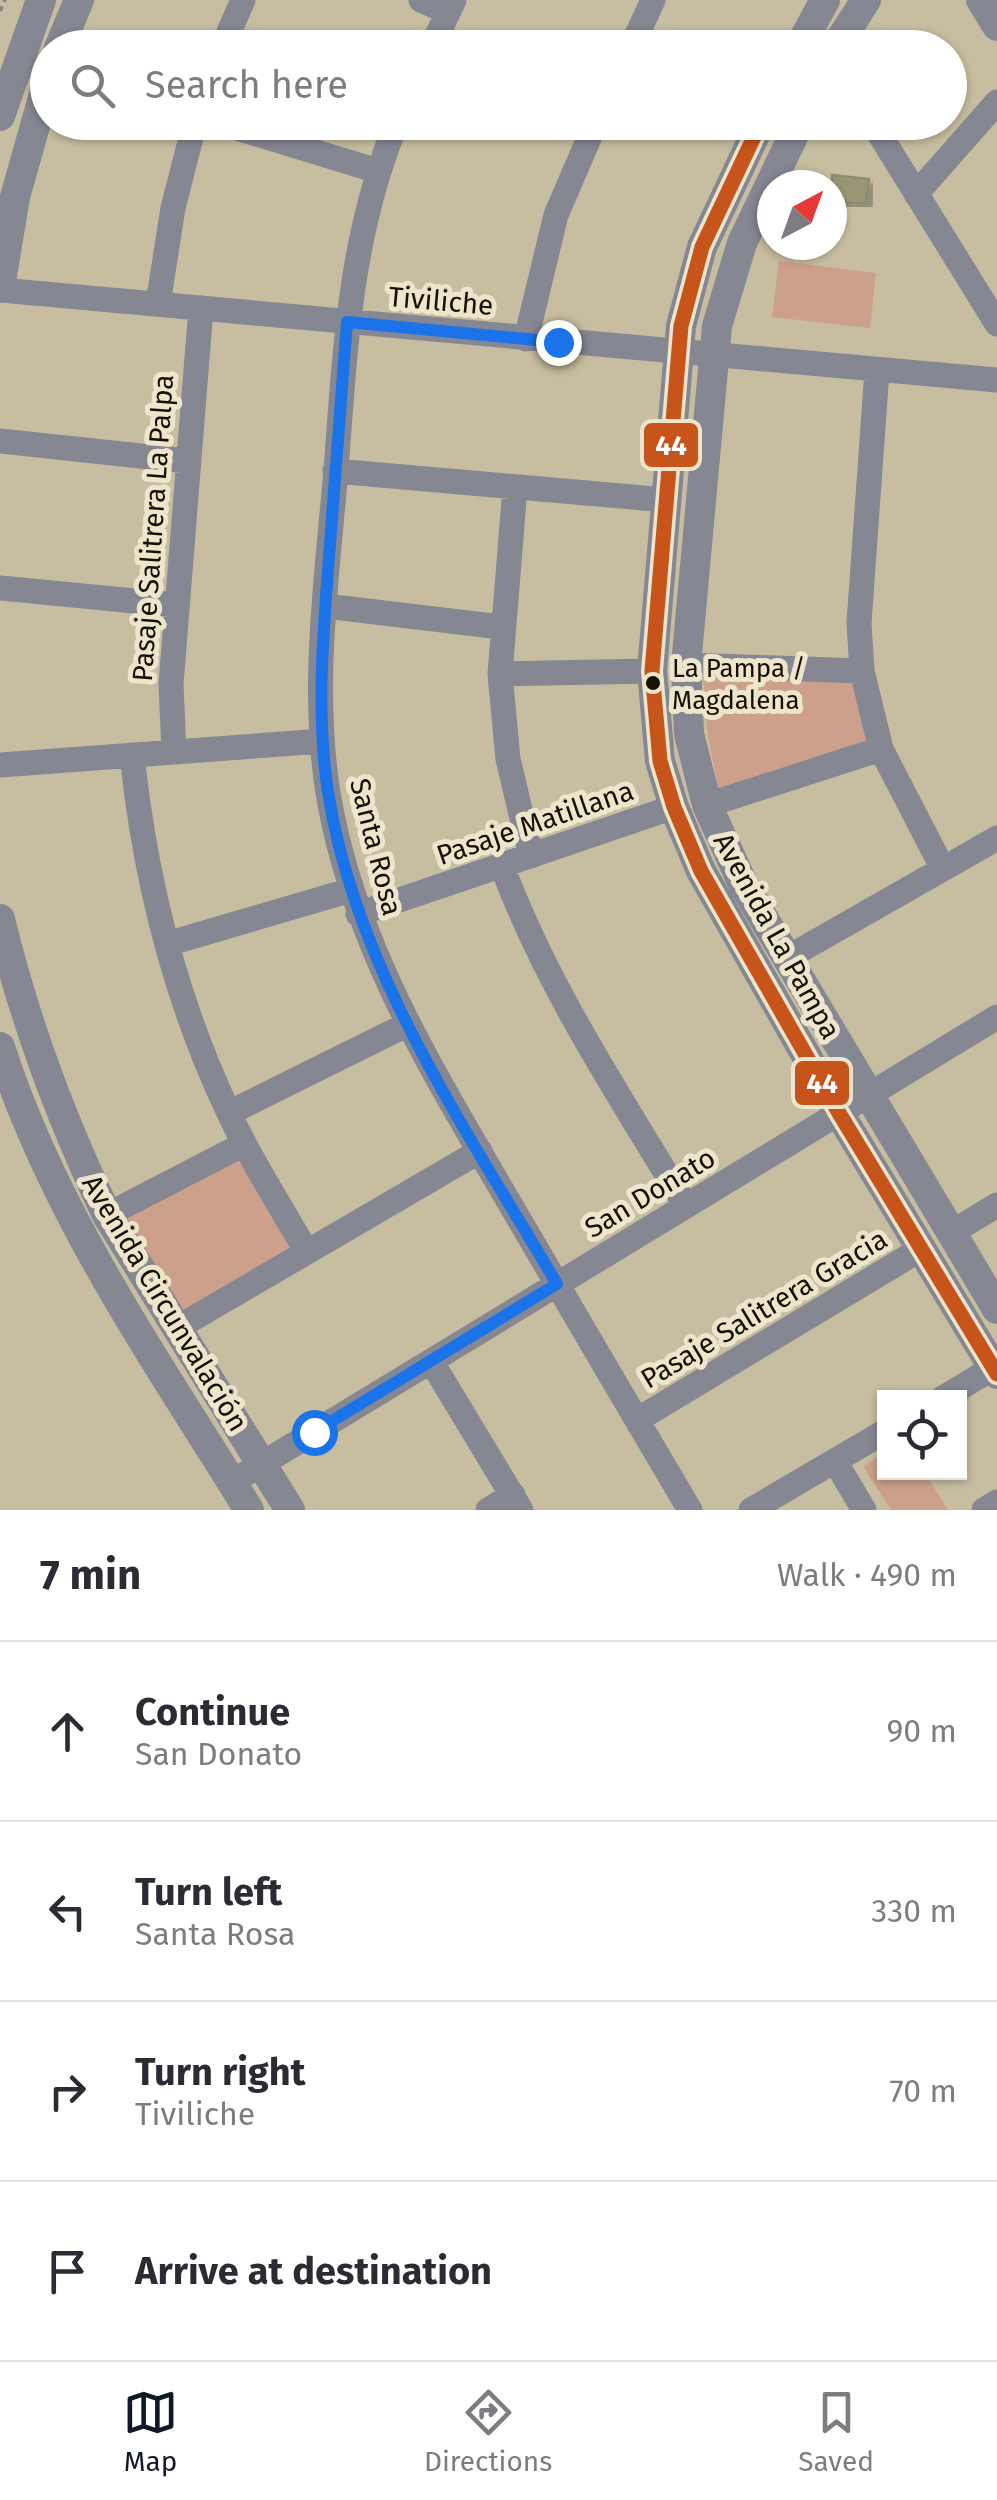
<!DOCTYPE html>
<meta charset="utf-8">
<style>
:root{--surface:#fff;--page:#f7f7f7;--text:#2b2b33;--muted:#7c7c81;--line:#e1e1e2;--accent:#111827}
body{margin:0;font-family:"Fira Sans",sans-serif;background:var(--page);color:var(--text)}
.controls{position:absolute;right:30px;bottom:30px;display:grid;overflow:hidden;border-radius:0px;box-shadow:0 2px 8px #0004}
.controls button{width:90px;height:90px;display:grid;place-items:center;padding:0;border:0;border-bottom:2px solid var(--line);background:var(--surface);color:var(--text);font:50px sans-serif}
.compass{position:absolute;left:757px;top:170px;width:90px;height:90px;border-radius:50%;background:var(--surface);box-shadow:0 2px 8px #0004;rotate:41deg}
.stop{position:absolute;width:30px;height:30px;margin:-22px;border:8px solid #1a73e8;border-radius:50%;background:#fff}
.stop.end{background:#1a73e8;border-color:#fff;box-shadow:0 2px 10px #0008}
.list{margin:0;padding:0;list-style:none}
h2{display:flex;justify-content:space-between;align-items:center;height:130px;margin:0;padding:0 40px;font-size:42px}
h2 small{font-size:32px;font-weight:400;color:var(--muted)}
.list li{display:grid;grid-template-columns:65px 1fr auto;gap:30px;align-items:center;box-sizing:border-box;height:180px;padding:0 40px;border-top:2px solid var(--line)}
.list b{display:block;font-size:38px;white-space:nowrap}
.list p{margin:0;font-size:32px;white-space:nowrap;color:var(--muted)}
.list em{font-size:32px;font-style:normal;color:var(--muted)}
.icon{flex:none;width:55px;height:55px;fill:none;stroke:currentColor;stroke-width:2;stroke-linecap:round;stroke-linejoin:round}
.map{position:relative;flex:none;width:997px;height:1510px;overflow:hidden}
.search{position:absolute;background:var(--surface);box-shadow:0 2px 8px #0004;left:30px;right:30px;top:30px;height:110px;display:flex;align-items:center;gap:25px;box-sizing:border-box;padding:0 35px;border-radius:55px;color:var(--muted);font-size:38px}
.sheet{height:850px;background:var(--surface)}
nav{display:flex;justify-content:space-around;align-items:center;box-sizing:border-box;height:140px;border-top:2px solid var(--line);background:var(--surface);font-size:28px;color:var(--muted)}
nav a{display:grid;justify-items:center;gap:5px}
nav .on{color:var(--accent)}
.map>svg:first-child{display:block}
.green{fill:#cca08b}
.building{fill:#999674;stroke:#8e8b74;stroke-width:2.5;filter:url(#shadow)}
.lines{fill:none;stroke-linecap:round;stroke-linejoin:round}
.path{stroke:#868586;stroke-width:4;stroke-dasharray:5 5;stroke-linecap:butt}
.minor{stroke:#858792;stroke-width:25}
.tertiary{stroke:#858792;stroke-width:30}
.bus-1-casing{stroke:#eee6cc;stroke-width:22}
.bus-1{stroke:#c6541b;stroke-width:15}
.route{stroke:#1a73e8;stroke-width:12}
.bus-dot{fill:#171101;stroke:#eee6cc;stroke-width:4}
.labels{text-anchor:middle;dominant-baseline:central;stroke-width:10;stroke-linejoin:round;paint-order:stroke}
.bus-label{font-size:26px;fill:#171101;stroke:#eee6cc;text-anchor:start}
.street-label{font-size:28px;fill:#171101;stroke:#eee6cc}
.line-badge{stroke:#eee6cc;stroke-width:4}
.badge-label{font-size:28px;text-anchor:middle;font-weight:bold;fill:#fff}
</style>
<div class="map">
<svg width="997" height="1510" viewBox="0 0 997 1510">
<defs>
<filter id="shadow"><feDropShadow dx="6" dy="6" stdDeviation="2.5" flood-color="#0004"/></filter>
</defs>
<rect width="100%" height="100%" fill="#c7bda0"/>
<path class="green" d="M779,261L876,273L870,328L772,317Z
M703,676L850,680L859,691L868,745L719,792L708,737Z
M233,1157L244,1160L293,1238L290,1253L187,1315L123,1220Z
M884,1453V1472L925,1473L948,1510H891L863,1466Z"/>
<path class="building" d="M832,175L869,179L866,204L832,201Z"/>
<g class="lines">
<path class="path" d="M0,11L5,0"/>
<path class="minor" d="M421,0L448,12
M222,48L243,0
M431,48L454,0
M631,48L653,0
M217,122L378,171
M397,122C350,234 345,351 336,470C327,577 311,686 328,793C352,938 426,1060 499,1185C562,1293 626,1402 690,1510
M872,122L997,324
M916,194L997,102
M0,290L997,380
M158,304L173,208L195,122
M526,339L556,215L596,122
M877,371L859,623L862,671L881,749L943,869
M0,441L187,461
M335,471L666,500
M515,487L500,674L508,759L531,856
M0,588L176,605
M325,606L501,627
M686,665L862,671
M500,674L652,671
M174,752L171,684L201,308
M132,755C145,879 175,999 228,1111C251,1160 280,1206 307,1252
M0,765L322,741
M707,805L881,749
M502,866C547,987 619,1095 686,1206
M358,914L674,807
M167,944L351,890
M787,958L997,838
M229,1113L406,1025
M107,1215L244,1144
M951,1233L997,1205
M177,1328L480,1151
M431,1361L521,1510
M943,1398L993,1368
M637,1420L921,1249
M835,1461L864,1510
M232,1482L997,1017
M488,1510L513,1495
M751,1510L884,1432
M984,1510L997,1502"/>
<path class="tertiary" d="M981,0L997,26
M59,48L79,0
M799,48L825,0
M835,48L866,0
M0,116L41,0
M761,122L702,247L681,326L652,671L660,761L674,807L701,871L839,1113L997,1374
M800,122L742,243L717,326L686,665L689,734L707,805L743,884L997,1309
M0,288L15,197L48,80
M0,919C25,1023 61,1119 107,1215L290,1510
M0,1047C54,1215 157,1361 249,1510"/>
<g class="bus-1-casing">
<path id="bus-1" d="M761,122L702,247L681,326L652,671L660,761L674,807L701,871L839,1113L997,1374"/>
</g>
<use href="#bus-1" class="bus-1"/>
</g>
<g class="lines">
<path class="route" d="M314,1432L557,1284C467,1130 356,972 328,792C316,713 323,636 329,557C335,479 341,400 347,322L558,342"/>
</g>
<circle class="bus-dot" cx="653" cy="683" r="9"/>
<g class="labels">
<g class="bus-label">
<text x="672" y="668">La Pampa /<tspan x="672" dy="32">Magdalena</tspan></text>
</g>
<g class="street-label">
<text transform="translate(441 301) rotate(5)">Tiviliche</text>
<text transform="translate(153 528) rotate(-86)">Pasaje Salitrera La Palpa</text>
<text transform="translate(535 823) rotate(-19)">Pasaje Matillana</text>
<text transform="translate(376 847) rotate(76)">Santa Rosa</text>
<text transform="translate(777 936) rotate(61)">Avenida La Pampa</text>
<text transform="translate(650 1193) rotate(-31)">San Donato</text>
<text transform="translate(165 1303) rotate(59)">Avenida Circunvalación</text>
<text transform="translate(764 1309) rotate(-31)">Pasaje Salitrera Gracia</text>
</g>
</g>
<g class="line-badge">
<rect x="642" y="421" width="58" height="48" rx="10" fill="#c6541b"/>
<rect x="793" y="1059" width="58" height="48" rx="10" fill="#c6541b"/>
</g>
<g class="badge-label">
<text x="671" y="455">44</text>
<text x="822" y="1093">44</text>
</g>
</svg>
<div class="controls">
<button><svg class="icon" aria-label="locate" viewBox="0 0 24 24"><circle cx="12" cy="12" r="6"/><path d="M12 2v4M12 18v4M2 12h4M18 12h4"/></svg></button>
</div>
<svg class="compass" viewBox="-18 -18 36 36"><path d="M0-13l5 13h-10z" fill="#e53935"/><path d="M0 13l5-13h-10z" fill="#7c7c81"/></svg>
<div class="stop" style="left:314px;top:1432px"></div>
<div class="stop end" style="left:558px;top:342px"></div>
<div class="search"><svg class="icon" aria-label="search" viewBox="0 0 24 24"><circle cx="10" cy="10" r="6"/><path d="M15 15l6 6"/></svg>Search here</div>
</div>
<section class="sheet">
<h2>7 min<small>Walk · 490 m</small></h2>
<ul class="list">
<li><svg class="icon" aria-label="ahead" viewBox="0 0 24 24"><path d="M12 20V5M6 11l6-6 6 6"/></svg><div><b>Continue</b><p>San Donato</p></div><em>90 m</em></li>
<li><svg class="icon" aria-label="left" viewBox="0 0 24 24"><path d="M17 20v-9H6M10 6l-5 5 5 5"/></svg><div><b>Turn left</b><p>Santa Rosa</p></div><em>330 m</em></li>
<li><svg class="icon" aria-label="right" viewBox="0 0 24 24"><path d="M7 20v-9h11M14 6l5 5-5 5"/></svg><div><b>Turn right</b><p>Tiviliche</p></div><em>70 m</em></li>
<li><svg class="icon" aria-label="arrive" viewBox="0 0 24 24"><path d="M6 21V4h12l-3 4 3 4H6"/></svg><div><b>Arrive at destination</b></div></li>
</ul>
</section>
<nav>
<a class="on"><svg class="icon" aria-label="map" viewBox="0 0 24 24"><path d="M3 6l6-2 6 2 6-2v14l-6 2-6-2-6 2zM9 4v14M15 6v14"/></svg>Map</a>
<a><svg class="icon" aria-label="directions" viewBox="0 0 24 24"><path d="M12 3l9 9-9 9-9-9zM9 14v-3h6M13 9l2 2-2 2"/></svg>Directions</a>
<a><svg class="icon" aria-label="saved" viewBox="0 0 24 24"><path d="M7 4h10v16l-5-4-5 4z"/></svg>Saved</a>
</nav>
